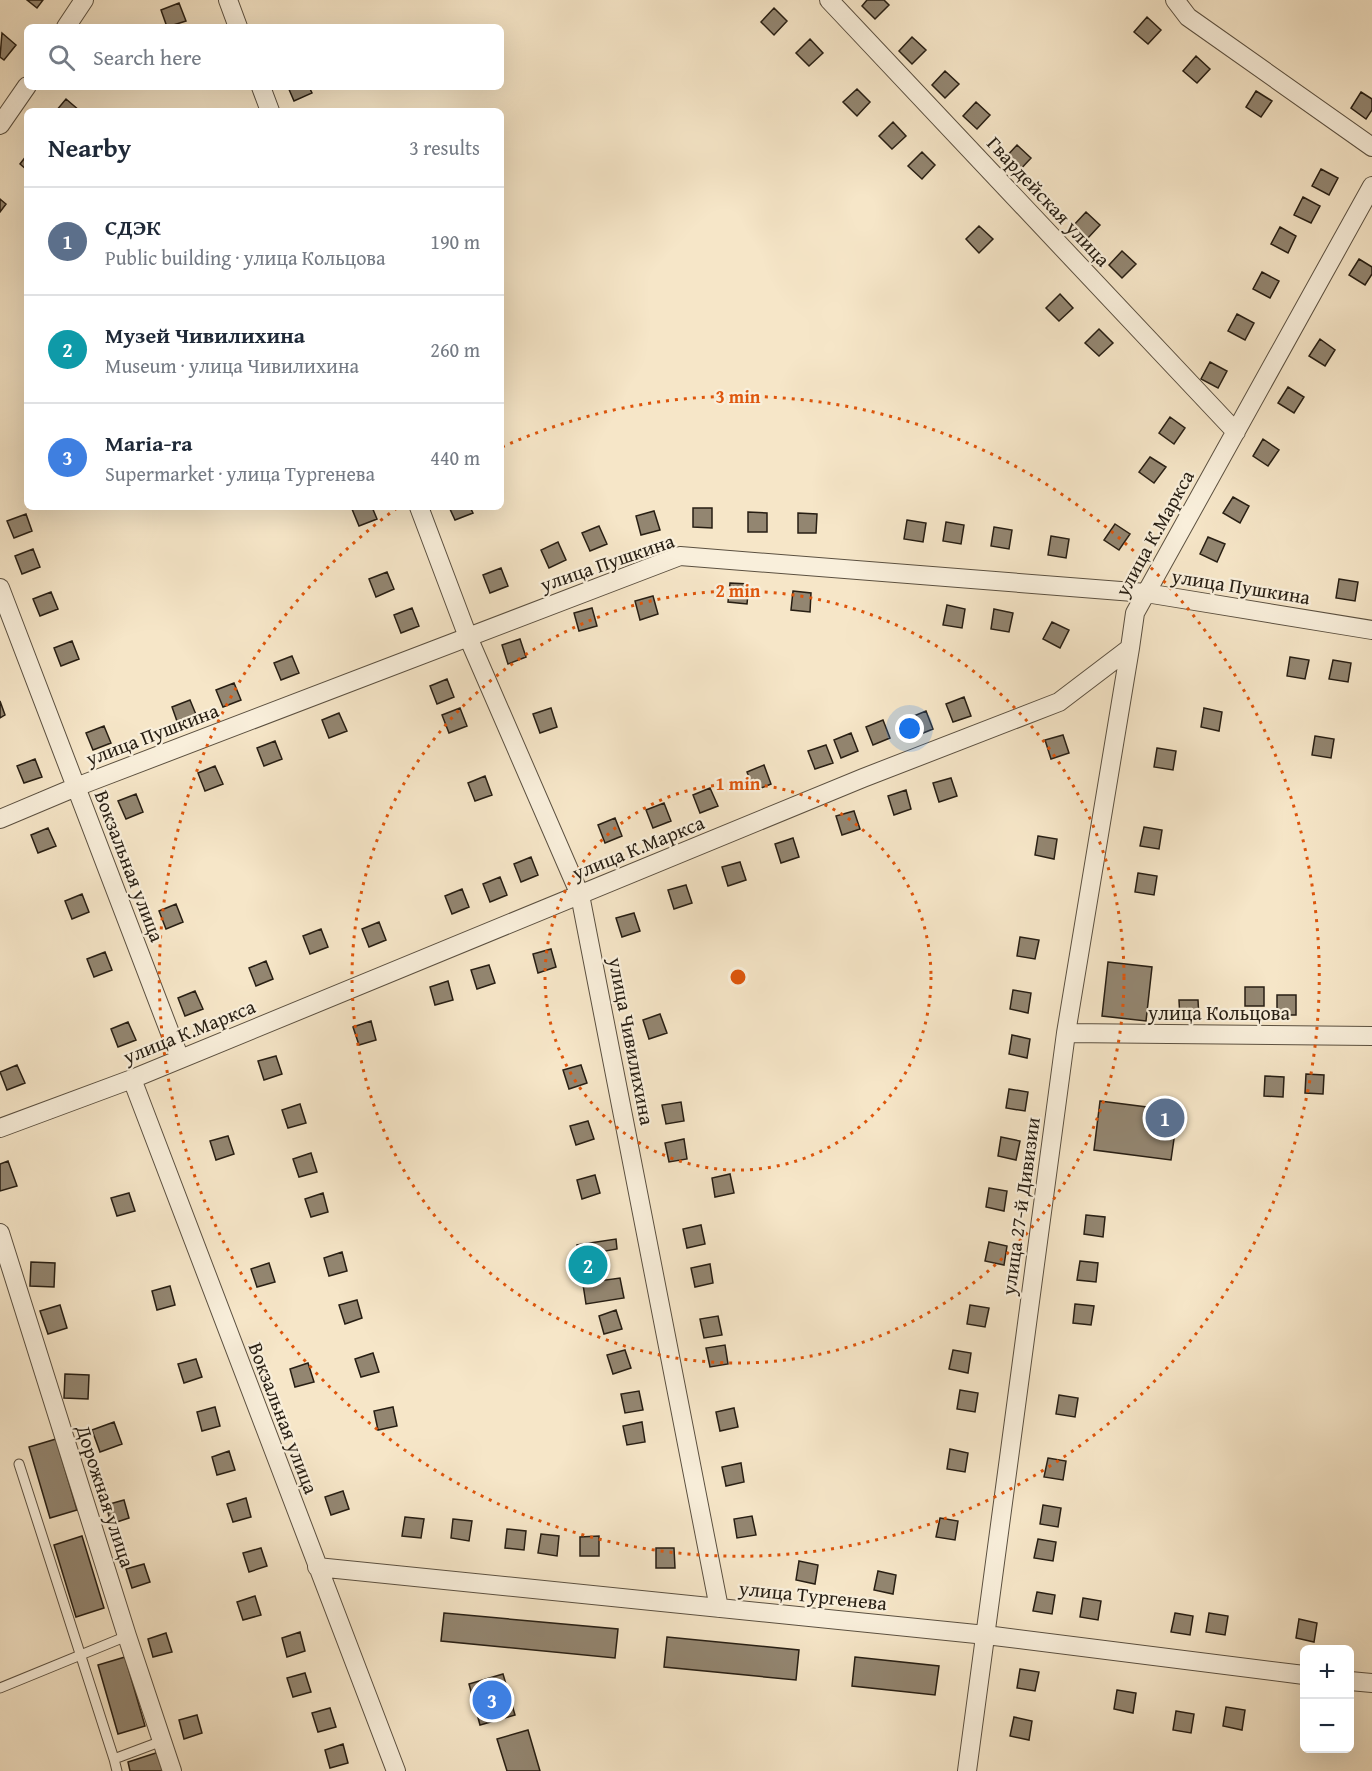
<!DOCTYPE html>
<meta charset="utf-8">
<style>
:root{--surface:#fff;--page:#f2f2f3;--text:#1f2937;--muted:#747a83;--line:#e0e1e3;--accent:#8f2418}
body{margin:0;font-family:"Gentium Book Plus",serif;background:var(--page);color:var(--text)}
.controls{position:absolute;right:18px;bottom:18px;display:grid;overflow:hidden;border-radius:9px;box-shadow:0 6px 24px #0002}
.controls button{width:54px;height:54px;display:grid;place-items:center;padding:0;border:0;border-bottom:2px solid var(--line);background:var(--surface);color:var(--text);font:30px sans-serif}
.you{position:absolute;left:910px;top:729px;width:21px;height:21px;margin:-15px;border:4px solid #fff;border-radius:50%;background:#1a73e8;box-shadow:0 0 0 9px #1a73e833}
.badge{display:grid;place-items:center;width:39px;height:39px;border-radius:50%;background:var(--accent);color:#fff;font-size:20px;font-weight:700}
.pin{position:absolute;translate:-50% -50%;border:3px solid #fff;box-shadow:0 2px 6px #0006}
.list{margin:0;padding:0;list-style:none}
h2{display:flex;justify-content:space-between;align-items:center;height:78px;margin:0;padding:0 24px;font-size:26px}
h2 small{font-size:20px;font-weight:400;color:var(--muted)}
.list li{display:grid;grid-template-columns:39px 1fr auto;gap:18px;align-items:center;box-sizing:border-box;height:108px;padding:0 24px;border-top:2px solid var(--line)}
.list b{display:block;font-size:22px;white-space:nowrap}
.list p{margin:0;font-size:20px;white-space:nowrap;color:var(--muted)}
.list em{font-size:20px;font-style:normal;color:var(--muted)}
.icon{flex:none;width:33px;height:33px;fill:none;stroke:currentColor;stroke-width:2;stroke-linecap:round;stroke-linejoin:round}
.map{position:relative;flex:none;width:1372px;height:1771px;overflow:hidden}
.search{position:absolute;background:var(--surface);box-shadow:0 6px 24px #0002;left:24px;top:24px;width:480px;height:66px;display:flex;align-items:center;gap:15px;box-sizing:border-box;padding:0 21px;border-radius:9px;color:var(--muted);font-size:22px}
.panel{position:absolute;background:var(--surface);box-shadow:0 6px 24px #0002;left:24px;top:108px;width:480px;height:402px;border-radius:9px}
.map>svg:first-child{display:block}
.building{fill:#938671;stroke:#271e13;stroke-width:1.5}
.lines{fill:none;stroke-linecap:round;stroke-linejoin:round}
.service-casing{stroke:#5b5040;stroke-width:11}
.minor-casing{stroke:#5b5040;stroke-width:20}
.service{stroke:#f9efdb;stroke-width:9}
.minor{stroke:#f9efdb;stroke-width:18}
.ring{fill:none;stroke:#de560c;stroke-width:3;stroke-dasharray:3 6}
.labels{text-anchor:middle;dominant-baseline:central;stroke-width:4.5;stroke-linejoin:round;paint-order:stroke}
.street-label{font-size:20px;fill:#271e13;stroke:#f9efdb}
.centre{fill:#de560c;stroke:#f9efdb;stroke-width:3}
.ring-label{font-size:18px;text-anchor:middle;font-weight:bold;fill:#de560c;stroke:#f9efdb;stroke-width:4.5;stroke-linejoin:round;paint-order:stroke}
</style>
<div class="map">
<svg width="1372" height="1771" viewBox="0 0 1372 1771">
<rect width="100%" height="100%" fill="#f6e6c8"/>
<filter id="stains"><feTurbulence type="fractalNoise" baseFrequency=".00333" numOctaves="4"/><feColorMatrix values="0 0 0 0 .2 0 0 0 0 .09 0 0 0 0 .02 0 0 0 .5 -.17"/></filter>
<radialGradient id="worn" r=".72"><stop offset=".6" stop-color="#630" stop-opacity="0"/><stop offset="1" stop-color="#630" stop-opacity=".3"/></radialGradient>
<path class="building" d="M27,0H43L37,8Z
M867,0H884L889,5L875,19L862,6Z
M179,3L186,21L167,27L161,10Z
M774,8L787,21L774,35L761,22Z
M1147,17L1161,30L1148,44L1134,32Z
M2,33L16,45L4,60L0,57Z
M912,37L926,50L912,64L899,51Z
M810,39L823,53L809,66L796,53Z
M1196,56L1210,69L1197,83L1183,71Z
M945,71L959,84L945,98L932,85Z
M288,87H309L312,93L294,101Z
M857,89L870,102L857,116L843,102Z
M1256,91L1272,101L1261,117L1246,107Z
M1361,92L1372,99V110L1366,119L1351,108Z
M66,99L80,111H56Z
M976,102L990,115L977,129L963,116Z
M893,122L906,136L892,149L879,136Z
M1017,145L1031,158L1018,172L1004,159Z
M922,152L935,165L922,179L908,166Z
M27,155V170L20,164Z
M1321,169L1338,178L1329,195L1312,186Z
M1303,197L1320,206L1311,223L1294,215Z
M0,199L6,204L0,212Z
M1086,212L1100,225L1087,239L1073,226Z
M979,226L993,239L979,253L966,239Z
M1280,227L1296,236L1288,253L1271,244Z
M1122,251L1136,264L1122,278L1109,265Z
M1359,259L1372,267V274L1365,285L1349,275Z
M1262,272L1279,281L1270,298L1253,289Z
M1060,294L1073,308L1059,321L1046,308Z
M1237,314L1254,323L1245,340L1228,331Z
M1099,329L1113,343L1099,356L1085,343Z
M1320,339L1335,350L1325,366L1309,356Z
M1210,362L1227,371L1218,388L1201,379Z
M1288,387L1304,397L1294,413L1278,403Z
M1170,417L1185,428L1174,444L1159,433Z
M1263,439L1279,450L1268,466L1253,456Z
M1150,457L1166,467L1154,483L1139,472Z
M1233,497L1249,506L1240,523L1223,513Z
M356,507H372L377,519L359,526L352,509Z
M449,507H470L473,513L455,520Z
M693,508H712V528L693,527Z
M654,511L660,530L641,535L636,516Z
M748,512L767,513V532H748Z
M798,513L817,514L816,533H798Z
M26,514L32,531L14,538L7,521Z
M907,520L926,523L923,542L904,539Z
M946,522L964,525L961,544L943,541Z
M1115,524L1130,534L1119,550L1104,540Z
M599,526L607,544L590,551L582,533Z
M994,527L1012,530L1009,549L991,546Z
M1051,536L1069,539L1066,558L1048,555Z
M1208,537L1225,544L1217,562L1200,554Z
M558,542L566,560L549,568L541,550Z
M33,549L40,567L22,574L15,556Z
M501,568L508,586L490,593L483,575Z
M387,572L394,589L376,597L369,579Z
M1339,579L1358,582L1355,601L1336,598Z
M730,583L749,584L747,604L728,602Z
M793,591L811,593L810,612L791,610Z
M51,592L58,609L40,616L33,599Z
M653,596L658,614L640,620L635,601Z
M947,605L965,609L962,628L943,625Z
M412,608L419,626L401,633L394,615Z
M592,608L597,626L579,631L574,613Z
M994,609L1013,613L1009,632L991,629Z
M1052,622L1069,630L1060,648L1043,639Z
M520,639L526,657L508,664L502,645Z
M72,641L79,659L61,666L54,648Z
M292,656L299,673L281,680L274,663Z
M1290,657L1309,660L1305,679L1287,676Z
M1333,660L1351,663L1348,682L1329,679Z
M447,679L454,697L437,704L430,686Z
M234,683L241,700L223,707L216,690Z
M964,697L971,716L953,722L946,704Z
M190,700L197,717L178,724L172,707Z
M0,701L5,715L0,718Z
M460,708L467,726L449,733L442,715Z
M551,708L557,727L540,733L533,714Z
M1204,708L1222,712L1219,731L1201,727Z
M926,711L933,729L916,736L909,718Z
M339,713L347,731L329,738L322,720Z
M883,720L890,738L873,745L866,727Z
M104,726L111,743L93,750L86,733Z
M851,733L858,751L841,758L834,740Z
M1063,735L1069,753L1051,759L1045,740Z
M1315,736L1334,739L1331,758L1312,755Z
M275,741L282,759L264,766L257,748Z
M826,745L833,763L815,769L808,751Z
M1157,748L1176,751L1173,770L1154,767Z
M35,759L42,777L24,783L17,766Z
M764,765L771,784L754,791L747,772Z
M215,766L223,784L205,791L198,773Z
M485,776L492,795L475,801L468,783Z
M951,778L957,796L939,802L933,783Z
M710,788L718,806L700,813L693,795Z
M906,790L911,809L894,815L888,796Z
M136,794L143,812L126,819L118,801Z
M664,803L671,821L653,828L646,810Z
M854,811L860,829L842,835L836,816Z
M615,818L622,836L605,843L598,825Z
M1144,827L1162,830L1159,849L1140,846Z
M48,828L56,846L38,853L31,835Z
M1038,836L1057,839L1054,859L1035,855Z
M793,838L799,857L781,863L775,844Z
M531,857L538,875L521,882L514,864Z
M740,862L746,880L728,886L722,867Z
M1138,873L1157,876L1154,895L1135,892Z
M500,877L507,895L490,902L483,884Z
M686,885L692,903L674,909L668,890Z
M462,889L469,907L452,914L445,896Z
M82,894L89,912L72,919L65,901Z
M176,904L183,922L166,929L159,911Z
M634,913L640,931L622,937L616,918Z
M379,922L386,940L369,947L362,929Z
M321,929L328,947L310,954L303,936Z
M1020,937L1039,940L1035,959L1017,956Z
M551,949L556,967L538,973L533,954Z
M105,952L112,970L94,977L87,959Z
M266,961L273,979L256,986L249,968Z
M1108,962L1152,967L1146,1021L1102,1016Z
M489,965L495,983L477,989L471,970Z
M448,981L453,1000L435,1005L430,987Z
M1245,987H1264V1006H1245Z
M1013,990L1031,993L1028,1013L1010,1009Z
M195,991L203,1009L185,1016L178,998Z
M1277,995H1296V1015H1277Z
M1179,1000H1198L1199,1019H1180Z
M660,1014L667,1033L649,1039L643,1020Z
M371,1021L376,1040L359,1045L353,1027Z
M128,1022L136,1040L118,1047L111,1029Z
M1012,1035L1030,1039L1027,1058L1009,1054Z
M276,1056L282,1074L264,1080L258,1061Z
M17,1065L25,1083L7,1090L0,1072Z
M581,1065L587,1083L569,1089L563,1070Z
M1306,1074L1324,1075L1323,1094L1305,1093Z
M1265,1076L1284,1077L1283,1097L1264,1096Z
M1009,1089L1028,1092L1025,1111L1006,1108Z
M1100,1101L1178,1111L1171,1160L1094,1150Z
M681,1102L684,1121L666,1124L662,1105Z
M300,1104L306,1123L288,1128L282,1110Z
M588,1121L594,1139L576,1145L570,1126Z
M228,1136L234,1154L216,1160L210,1141Z
M1001,1137L1020,1141L1016,1160L998,1156Z
M684,1139L687,1159L669,1162L665,1143Z
M311,1153L317,1172L299,1177L293,1159Z
M8,1161L17,1186L0,1191V1164Z
M730,1174L734,1193L715,1197L712,1178Z
M595,1175L600,1193L582,1199L577,1180Z
M989,1188L1007,1191L1004,1211L986,1207Z
M129,1193L135,1211L117,1216L111,1198Z
M323,1193L328,1212L311,1217L305,1199Z
M1086,1215L1105,1217L1103,1237L1084,1234Z
M701,1225L705,1244L687,1248L683,1229Z
M616,1239L617,1249L594,1253L599,1281L620,1278L624,1298L586,1304L577,1245Z
M989,1242L1007,1246L1004,1265L985,1261Z
M342,1252L347,1271L329,1276L324,1258Z
M1080,1261L1098,1263L1096,1282L1077,1280Z
M31,1262L55,1263L54,1287L30,1286Z
M269,1263L275,1282L257,1287L251,1269Z
M710,1264L713,1283L695,1287L691,1268Z
M170,1286L175,1305L157,1310L152,1291Z
M357,1300L362,1318L345,1324L339,1305Z
M1075,1304L1094,1306L1091,1325L1073,1323Z
M60,1305L67,1328L48,1334L40,1311Z
M970,1305L989,1308L985,1327L967,1324Z
M616,1310L622,1329L604,1334L599,1316Z
M718,1316L722,1335L704,1338L700,1319Z
M725,1345L728,1364L710,1367L706,1348Z
M625,1350L631,1368L613,1374L607,1355Z
M953,1350L971,1353L968,1373L949,1369Z
M373,1353L379,1372L361,1377L355,1359Z
M196,1359L202,1377L184,1383L178,1364Z
M308,1363L314,1382L295,1387L290,1369Z
M65,1374L89,1375L88,1399L64,1398Z
M960,1390L978,1393L975,1412L957,1409Z
M639,1391L643,1410L625,1413L621,1394Z
M1059,1395L1078,1398L1075,1417L1056,1414Z
M215,1407L220,1426L202,1431L197,1412Z
M393,1407L397,1426L378,1430L374,1411Z
M734,1408L738,1427L720,1431L716,1412Z
M114,1422L122,1444L100,1452L92,1430Z
M642,1422L645,1442L627,1445L623,1426Z
M56,1439L77,1510L50,1518L29,1447Z
M950,1449L968,1453L965,1472L947,1469Z
M229,1451L235,1470L217,1475L212,1457Z
M1048,1458L1066,1461L1063,1480L1044,1477Z
M741,1463L744,1482L726,1486L722,1467Z
M343,1491L349,1509L331,1515L325,1497Z
M246,1498L251,1517L233,1522L227,1504Z
M124,1500L129,1518L111,1524L106,1505Z
M1043,1505L1061,1508L1058,1527L1040,1524Z
M752,1516L756,1535L737,1538L734,1519Z
M405,1517L424,1519L421,1538L402,1536Z
M940,1518L958,1521L955,1540L936,1537Z
M453,1519L472,1521L469,1541L451,1538Z
M507,1529L526,1531L524,1550L505,1548Z
M541,1534L559,1536L557,1556L538,1553Z
M82,1536L104,1608L76,1617L54,1545Z
M599,1536V1556H580V1537Z
M1038,1539L1056,1542L1053,1561L1034,1558Z
M261,1548L267,1566L249,1572L243,1553Z
M656,1548H674L675,1568H656Z
M799,1561L818,1565L815,1584L796,1580Z
M144,1564L150,1582L132,1588L126,1569Z
M878,1571L896,1575L893,1594L874,1590Z
M1037,1592L1055,1595L1052,1614L1033,1611Z
M255,1596L261,1615L243,1620L237,1602Z
M1083,1598L1101,1601L1098,1620L1080,1617Z
M444,1613L618,1629L615,1658L441,1641Z
M1175,1613L1193,1616L1190,1635L1171,1632Z
M1209,1613L1228,1616L1225,1635L1206,1632Z
M1299,1619L1317,1623L1314,1642L1296,1638Z
M300,1632L305,1651L287,1657L282,1638Z
M166,1633L172,1652L153,1657L148,1639Z
M667,1637L799,1650L796,1680L664,1667Z
M125,1657L145,1726L118,1734L98,1665Z
M855,1657L939,1666L935,1695L852,1686Z
M1020,1669L1039,1672L1035,1691L1017,1688Z
M305,1673L311,1692L293,1697L287,1678Z
M503,1674L515,1715L480,1725L469,1684Z
M1117,1690L1136,1693L1133,1713L1114,1709Z
M1226,1707L1245,1710L1242,1730L1223,1726Z
M330,1708L336,1727L318,1732L312,1713Z
M1176,1711L1194,1714L1191,1733L1173,1730Z
M197,1715L202,1733L184,1739L179,1720Z
M1014,1717L1032,1721L1029,1740L1010,1736Z
M528,1730L540,1771H507L497,1739Z
M343,1744L348,1763L330,1768L325,1750Z
M159,1752L165,1771H130L128,1762Z"/>
<g class="lines">
<g class="service-casing">
<path id="service" d="M19,1464L114,1759L162,1741
M0,1688L127,1636
M114,1759L117,1771"/>
</g>
<g class="minor-casing">
<path id="minor" d="M228,0L238,27
M829,0L1236,432
M1175,0L1188,17L1372,147
M66,27L84,0
M261,87L270,111
M0,125L27,86
M419,507L468,637L580,895L719,1608
M0,588L180,1059
M0,819L76,787L680,556L1146,593L1372,630
M1066,1033L1372,1036
M132,1079L396,1771
M0,1128L132,1079L863,778L1059,702L1130,648L1135,613L1372,186
M0,1233L127,1636L172,1771
M317,1567L986,1635L1304,1675
M1350,1681L1372,1683
M967,1771L1066,1033L1130,648"/>
</g>
<use href="#service" class="service"/>
<use href="#minor" class="minor"/>
</g>
<g class="ring">
<circle cx="738" cy="977" r="193"/>
<circle cx="738" cy="977" r="386"/>
<path d="M502 447A580 580 0 1 1 397 508"/>
</g>
<g class="labels">
<g class="street-label">
<text transform="translate(1049 201) rotate(47)">Гвардейская улица</text>
<text transform="translate(1154 533) rotate(-61)">улица К.Маркса</text>
<text transform="translate(607 562) rotate(-19)">улица Пушкина</text>
<text transform="translate(1241 586) rotate(9)">улица Пушкина</text>
<text transform="translate(152 734) rotate(-21)">улица Пушкина</text>
<text transform="translate(638 847) rotate(-22)">улица К.Маркса</text>
<text transform="translate(130 866) rotate(69)">Вокзальная улица</text>
<text x="1219" y="1012">улица Кольцова</text>
<text transform="translate(189 1031) rotate(-22)">улица К.Маркса</text>
<text transform="translate(632 1041) rotate(79)">улица Чивилихина</text>
<text transform="translate(1020 1206) rotate(-82)">улица 27-й Дивизии</text>
<text transform="translate(284 1418) rotate(69)">Вокзальная улица</text>
<text transform="translate(106 1496) rotate(72)">Дорожная улица</text>
<text transform="translate(813 1595) rotate(6)">улица Тургенева</text>
</g>
</g>
<circle cx="738" cy="977" r="9" class="centre"/>
<g class="ring-label">
<text x="738" y="403">3 min</text>
<text x="738" y="597">2 min</text>
<text x="738" y="790">1 min</text>
</g>
<rect width="100%" height="100%" filter="url(#stains)"/>
<rect width="100%" height="100%" fill="url(#worn)"/>
</svg>
<div class="controls">
<button>+</button>
<button>−</button>
</div>
<div class="you"></div>
<div class="pin badge" style="left:1165px;top:1118px;background:#5c6f8a">1</div>
<div class="pin badge" style="left:588px;top:1265px;background:#0f9aa8">2</div>
<div class="pin badge" style="left:492px;top:1700px;background:#3f7fe0">3</div>
<div class="search"><svg class="icon" aria-label="search" viewBox="0 0 24 24"><circle cx="10" cy="10" r="6"/><path d="M15 15l6 6"/></svg>Search here</div>
<section class="panel">
<h2>Nearby<small>3 results</small></h2>
<ul class="list">
<li><span class="badge" style="background:#5c6f8a">1</span><div><b>СДЭК</b><p>Public building · улица Кольцова</p></div><em>190 m</em></li>
<li><span class="badge" style="background:#0f9aa8">2</span><div><b>Музей Чивилихина</b><p>Museum · улица Чивилихина</p></div><em>260 m</em></li>
<li><span class="badge" style="background:#3f7fe0">3</span><div><b>Maria-ra</b><p>Supermarket · улица Тургенева</p></div><em>440 m</em></li>
</ul>
</section>
</div>
